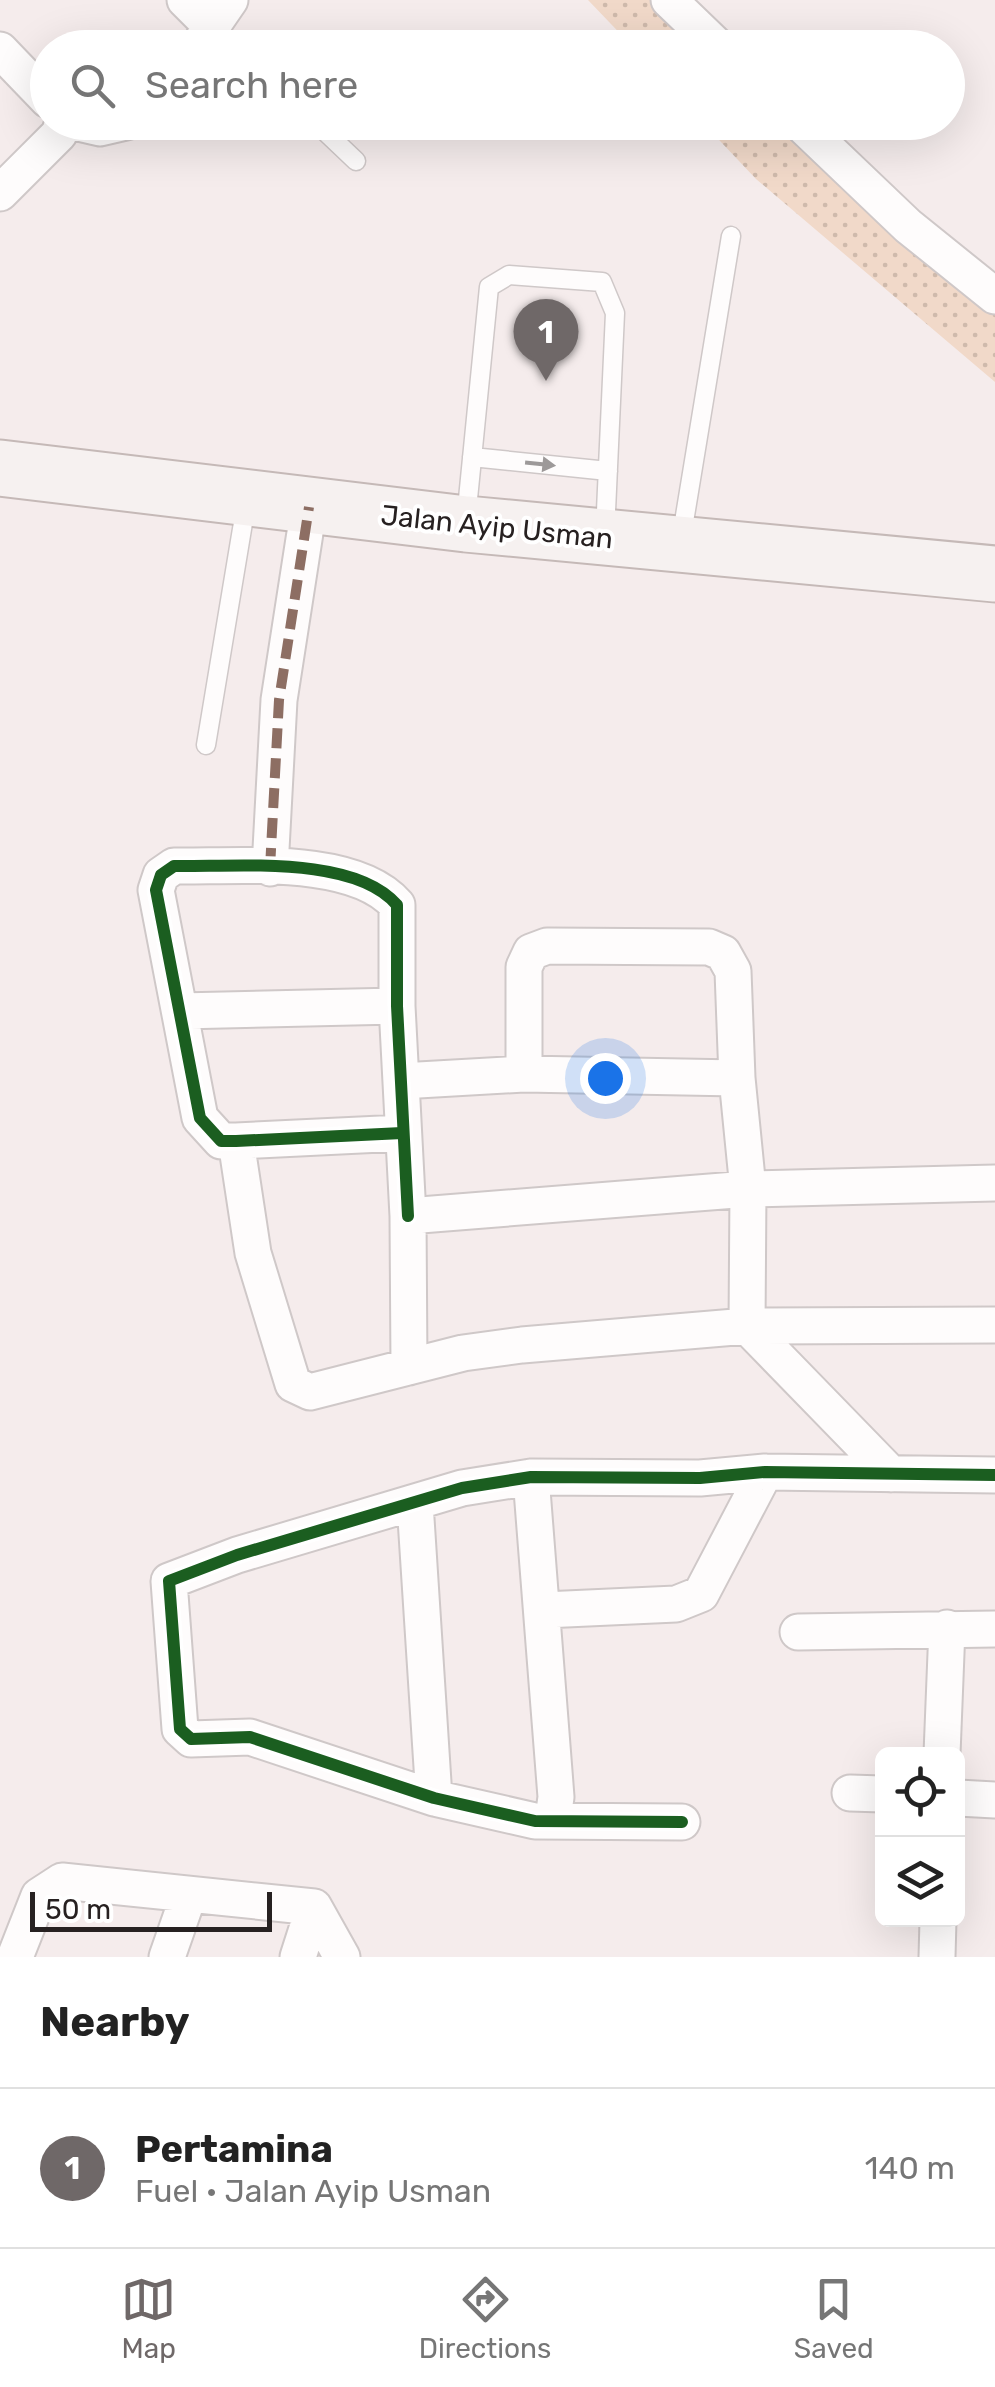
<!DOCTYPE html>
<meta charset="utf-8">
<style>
:root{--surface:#fff;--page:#f2f2f2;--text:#222;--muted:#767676;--line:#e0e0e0;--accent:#6f6868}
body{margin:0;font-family:Rubik,sans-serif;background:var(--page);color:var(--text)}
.controls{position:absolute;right:30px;bottom:30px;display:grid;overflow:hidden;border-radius:15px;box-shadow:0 10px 40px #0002}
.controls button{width:90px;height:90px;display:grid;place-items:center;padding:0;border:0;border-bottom:2px solid var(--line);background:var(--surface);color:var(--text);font:50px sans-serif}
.scale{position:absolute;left:30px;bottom:25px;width:242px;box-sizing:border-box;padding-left:10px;border:5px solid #272121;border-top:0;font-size:28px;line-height:35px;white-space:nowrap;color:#272121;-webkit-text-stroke:8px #fff;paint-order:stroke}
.you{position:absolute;left:605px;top:1078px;width:35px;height:35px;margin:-25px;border:8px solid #fff;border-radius:50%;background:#1a73e8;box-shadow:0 0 0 15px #1a73e833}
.badge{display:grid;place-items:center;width:65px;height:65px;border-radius:50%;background:var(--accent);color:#fff;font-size:32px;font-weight:700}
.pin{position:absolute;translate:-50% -82px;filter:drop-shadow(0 2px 5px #0008)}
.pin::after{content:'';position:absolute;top:52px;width:35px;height:30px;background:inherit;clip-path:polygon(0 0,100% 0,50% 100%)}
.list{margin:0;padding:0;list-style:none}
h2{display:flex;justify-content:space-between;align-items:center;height:130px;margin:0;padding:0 40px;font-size:42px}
h2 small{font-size:32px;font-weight:400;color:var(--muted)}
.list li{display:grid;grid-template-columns:65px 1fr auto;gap:30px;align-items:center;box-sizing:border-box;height:160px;padding:0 40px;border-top:2px solid var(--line)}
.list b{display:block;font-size:38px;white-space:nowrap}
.list p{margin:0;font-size:32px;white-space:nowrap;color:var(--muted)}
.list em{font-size:32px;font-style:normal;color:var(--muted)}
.icon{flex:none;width:55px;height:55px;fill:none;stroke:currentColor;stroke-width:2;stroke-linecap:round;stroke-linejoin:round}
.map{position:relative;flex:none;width:995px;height:1957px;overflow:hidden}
.search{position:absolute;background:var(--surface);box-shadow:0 10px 40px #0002;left:30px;right:30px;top:30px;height:110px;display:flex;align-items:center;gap:25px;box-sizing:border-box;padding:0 35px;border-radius:55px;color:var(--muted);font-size:38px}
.sheet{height:290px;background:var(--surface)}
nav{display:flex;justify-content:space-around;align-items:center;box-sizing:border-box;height:140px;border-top:2px solid var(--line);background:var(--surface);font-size:28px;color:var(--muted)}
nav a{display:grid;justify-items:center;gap:5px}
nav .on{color:var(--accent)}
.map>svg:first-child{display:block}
.green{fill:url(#green-dots)}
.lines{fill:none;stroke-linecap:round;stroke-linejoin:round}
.service-casing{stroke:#cfc8c8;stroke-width:21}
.minor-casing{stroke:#cfc8c8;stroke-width:39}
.primary-casing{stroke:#c5b9b7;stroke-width:59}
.service{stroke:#fefcfc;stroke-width:18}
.minor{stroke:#fefcfc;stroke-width:35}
.primary{stroke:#f6f1f0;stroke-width:55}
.quiet{stroke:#8d6e63;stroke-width:10;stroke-dasharray:20 10;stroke-linecap:butt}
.cycleway-casing{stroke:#fff;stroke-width:19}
.cycleway{stroke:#1b5e20;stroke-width:12}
.oneway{fill:#9d9999}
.labels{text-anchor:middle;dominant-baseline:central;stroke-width:8;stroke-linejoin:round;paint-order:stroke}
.street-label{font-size:28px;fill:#272121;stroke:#fff}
</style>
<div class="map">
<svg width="995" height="1957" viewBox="0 0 995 1957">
<defs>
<pattern id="green-dots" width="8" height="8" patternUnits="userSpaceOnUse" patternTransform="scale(2.5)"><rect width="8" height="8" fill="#f1d9c9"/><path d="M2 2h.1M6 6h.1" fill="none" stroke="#cfbaac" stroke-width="1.8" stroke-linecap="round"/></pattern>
</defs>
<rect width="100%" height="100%" fill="#f5ecec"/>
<path class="green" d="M588,0H680L722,47H633Z
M703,123H793L995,291V382L756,179Z"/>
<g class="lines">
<g class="service-casing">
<path id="service" d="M211,26L234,48
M315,122L356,161
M472,457L608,471
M466,519L489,287L509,275L602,282L615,313L605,533
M681,540L731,236
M206,745L246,505"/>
</g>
<g class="minor-casing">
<path id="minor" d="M185,0L211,26
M669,0L719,48
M197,48L230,0
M0,50L48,100
M74,122L100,128L126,122
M799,122L908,226L995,296
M0,193L59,134L63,122
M270,868L279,700L309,507
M180,1011L397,1006
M524,1074V967L531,952L547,946L709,947L723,953L733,971L737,1078L748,1189L747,1326L891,1474
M401,1081L524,1074L737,1078
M402,1133L236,1141H221L200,1118L156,890L161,875L174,866C237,867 354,855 397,905V1006L408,1216
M236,1141L253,1253L293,1384L310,1392L463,1353L522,1345L747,1326L995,1325
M409,1367L408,1216L748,1189L995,1183
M531,1477L556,1797L553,1819
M415,1503L434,1798
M544,1610L676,1604L701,1594L765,1472
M798,1632L995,1629
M942,1754L947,1628
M850,1793L882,1794
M958,1798L995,1800
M682,1822L535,1821L434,1798L250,1737L191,1739L180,1729L169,1581L237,1555L462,1488L531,1477L700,1478L765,1472L995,1475
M314,1907L342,1957
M15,1957L39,1896L62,1881L314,1907
M167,1957L188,1897
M298,1957L314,1907
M937,1957L938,1920"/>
</g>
<g class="primary-casing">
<path id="primary" d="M0,468L466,524L995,574"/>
</g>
<use href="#service" class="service"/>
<use href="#minor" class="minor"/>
<use href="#primary" class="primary"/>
<path class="quiet" d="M270,868L279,700L309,507"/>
<g class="cycleway-casing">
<path id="cycleway" d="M402,1133L236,1141H221L200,1118L156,890L161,875L174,866C237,867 354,855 397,905V1006L408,1216
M682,1822L535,1821L434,1798L250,1737L191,1739L180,1729L169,1581L237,1555L462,1488L531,1477L700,1478L765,1472L995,1475"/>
</g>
<use href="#cycleway" class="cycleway"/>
</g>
<defs><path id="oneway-solid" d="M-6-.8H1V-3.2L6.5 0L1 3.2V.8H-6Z" transform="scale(2.5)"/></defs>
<use class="oneway" href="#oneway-solid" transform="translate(540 464) rotate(6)"/>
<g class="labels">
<g class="street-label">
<text transform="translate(497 527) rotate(6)">Jalan Ayip Usman</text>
</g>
</g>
</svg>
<div class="controls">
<button><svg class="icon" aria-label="locate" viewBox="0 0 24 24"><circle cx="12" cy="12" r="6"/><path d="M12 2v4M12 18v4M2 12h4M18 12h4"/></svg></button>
<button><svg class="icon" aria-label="layers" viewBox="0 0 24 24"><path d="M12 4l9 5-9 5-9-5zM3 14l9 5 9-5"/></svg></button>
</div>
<div class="scale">50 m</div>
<div class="you"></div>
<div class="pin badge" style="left:546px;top:381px">1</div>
<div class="search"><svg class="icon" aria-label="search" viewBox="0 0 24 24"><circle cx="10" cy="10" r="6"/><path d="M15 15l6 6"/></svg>Search here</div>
</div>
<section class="sheet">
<h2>Nearby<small></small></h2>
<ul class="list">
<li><span class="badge">1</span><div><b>Pertamina</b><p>Fuel · Jalan Ayip Usman</p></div><em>140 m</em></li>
</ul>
</section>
<nav>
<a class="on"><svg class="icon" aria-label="map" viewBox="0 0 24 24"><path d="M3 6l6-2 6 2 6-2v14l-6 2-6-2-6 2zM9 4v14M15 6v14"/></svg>Map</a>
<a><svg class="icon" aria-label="directions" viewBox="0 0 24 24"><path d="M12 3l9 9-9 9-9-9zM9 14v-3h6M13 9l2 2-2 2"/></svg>Directions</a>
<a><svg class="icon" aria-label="saved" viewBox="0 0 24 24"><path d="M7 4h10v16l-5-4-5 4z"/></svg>Saved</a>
</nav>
